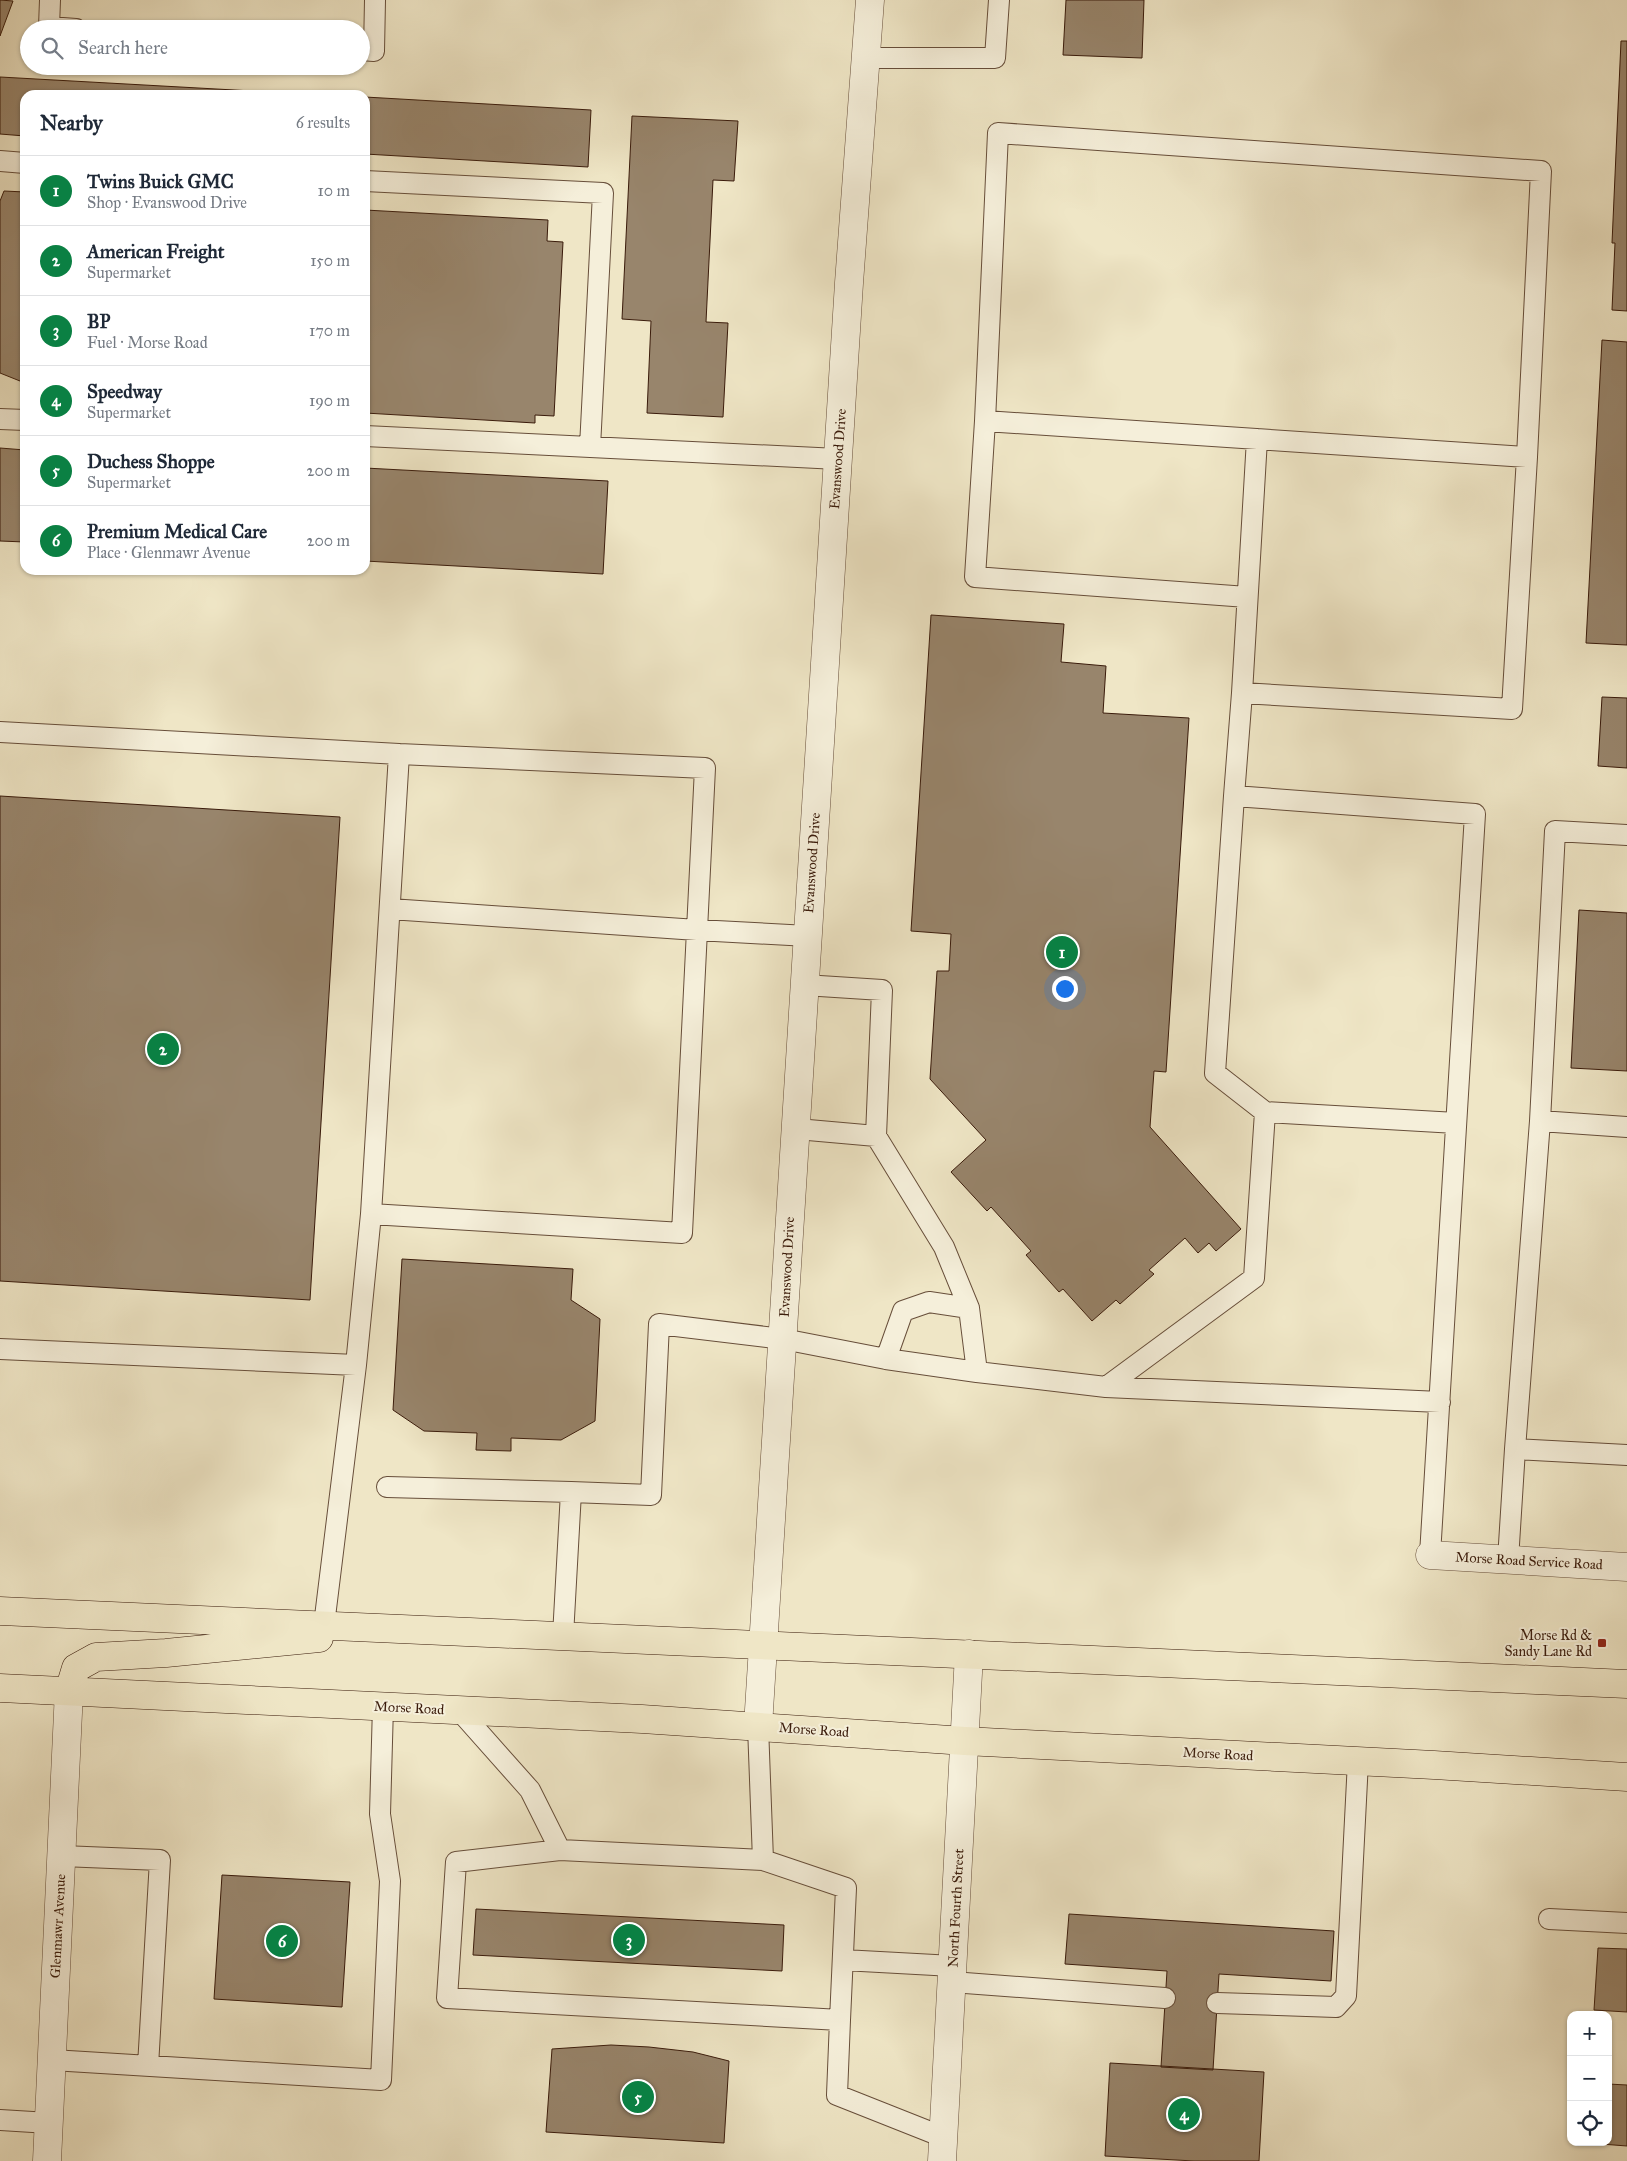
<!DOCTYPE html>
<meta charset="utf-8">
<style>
:root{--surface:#fff;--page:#f6f6f7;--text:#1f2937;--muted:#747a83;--line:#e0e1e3;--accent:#0b8043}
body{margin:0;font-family:"IM FELL Great Primer",serif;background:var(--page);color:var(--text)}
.controls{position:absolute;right:15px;bottom:15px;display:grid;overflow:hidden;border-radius:10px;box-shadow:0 1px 4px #0004}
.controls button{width:45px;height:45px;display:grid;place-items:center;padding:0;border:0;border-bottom:1px solid var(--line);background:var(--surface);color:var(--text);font:25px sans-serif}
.you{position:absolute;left:1064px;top:988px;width:18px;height:18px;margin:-12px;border:4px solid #fff;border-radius:50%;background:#1a73e8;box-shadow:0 0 0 8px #1a73e833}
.badge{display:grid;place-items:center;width:32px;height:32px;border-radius:50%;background:var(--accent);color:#fff;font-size:16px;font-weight:700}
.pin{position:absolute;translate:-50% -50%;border:2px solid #fff;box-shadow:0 1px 5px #0006}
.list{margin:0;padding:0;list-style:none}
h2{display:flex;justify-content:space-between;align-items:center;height:65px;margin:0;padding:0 20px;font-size:21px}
h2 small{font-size:16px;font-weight:400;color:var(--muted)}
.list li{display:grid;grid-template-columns:32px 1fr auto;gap:15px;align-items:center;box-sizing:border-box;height:70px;padding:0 20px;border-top:1px solid var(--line)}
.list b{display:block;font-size:19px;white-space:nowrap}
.list p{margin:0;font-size:16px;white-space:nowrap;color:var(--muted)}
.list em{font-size:16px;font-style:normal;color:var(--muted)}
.icon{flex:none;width:28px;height:28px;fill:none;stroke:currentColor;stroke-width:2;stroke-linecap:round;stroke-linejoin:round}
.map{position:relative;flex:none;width:1627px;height:2161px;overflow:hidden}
.search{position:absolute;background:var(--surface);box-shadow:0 1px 4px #0004;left:20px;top:20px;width:350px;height:55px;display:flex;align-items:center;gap:12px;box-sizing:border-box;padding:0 18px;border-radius:28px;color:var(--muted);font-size:19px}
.panel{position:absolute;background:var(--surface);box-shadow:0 1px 4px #0004;left:20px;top:90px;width:350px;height:485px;border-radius:15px}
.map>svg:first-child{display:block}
.building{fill:#98856c;stroke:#3a1b0b}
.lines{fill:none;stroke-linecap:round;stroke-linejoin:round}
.service-casing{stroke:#674e3a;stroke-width:22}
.minor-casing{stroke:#674e3a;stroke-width:29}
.primary-casing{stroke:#3a1b0b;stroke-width:29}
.service{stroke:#f5efda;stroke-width:20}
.minor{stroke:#f5efda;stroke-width:28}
.primary{stroke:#efe6c6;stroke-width:28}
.poi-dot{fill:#8f2418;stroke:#f5efda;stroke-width:2}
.labels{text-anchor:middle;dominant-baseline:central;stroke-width:4;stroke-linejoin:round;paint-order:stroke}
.street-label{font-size:14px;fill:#3a1b0b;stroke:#f5efda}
.poi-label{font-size:14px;fill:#3a1b0b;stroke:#f5efda;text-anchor:end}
</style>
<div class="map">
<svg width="1627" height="2161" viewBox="0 0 1627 2161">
<rect width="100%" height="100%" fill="#efe6c6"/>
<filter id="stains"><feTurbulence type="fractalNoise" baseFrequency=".004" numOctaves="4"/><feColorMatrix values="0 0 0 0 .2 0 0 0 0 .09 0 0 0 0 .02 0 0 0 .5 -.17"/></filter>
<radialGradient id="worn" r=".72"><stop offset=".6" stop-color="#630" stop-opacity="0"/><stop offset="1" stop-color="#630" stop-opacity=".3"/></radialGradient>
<path class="building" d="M0,0L13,1L0,36Z
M1066,0H1144L1142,58L1063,55Z
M1621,41H1627V311L1612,310L1615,243H1612Z
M0,77L324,95H25V136L0,134Z
M365,97L591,110L588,167L365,154Z
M632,116L738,121L734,181L713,180L706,322L728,323L723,417L647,413L651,321L622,319Z
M4,191L25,192V383L0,373V201Z
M365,210L548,220L547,241L563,242L554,416L535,415V423L365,413Z
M1602,340L1627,342V645L1586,643Z
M0,448L25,450V542L0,541Z
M365,468L608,481L603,574L365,561Z
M931,615L1064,624L1061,662L1106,666L1103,713L1189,718L1166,1072L1154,1071L1150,1127L1241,1229L1216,1251L1209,1243L1198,1253L1185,1238L1149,1270L1154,1274L1120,1304L1116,1300L1092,1321L1063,1289L1059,1292L1026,1255L1031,1251L991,1207L987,1211L951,1172L986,1140L930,1079L937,971H949L951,934L911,931Z
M1602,697L1627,698V768L1598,766Z
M0,796L340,817L310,1300L0,1281Z
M1579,910L1627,913V1071L1571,1068Z
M402,1259L573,1269L571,1300L600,1319L595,1421L561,1440L511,1438V1451L476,1450L477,1433L424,1431L393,1410Z
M222,1875L350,1882L342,2007L214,1999Z
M476,1909L784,1925L782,1971L473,1955Z
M1069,1914L1334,1931L1331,1981L1219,1974L1213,2070L1161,2067L1167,1971L1065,1964Z
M1598,1948L1627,1949V2012L1594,2010Z
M611,2045L649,2047L693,2052L729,2061L724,2143L546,2132L552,2049Z
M1110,2063L1264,2072L1259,2161H1194L1105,2156Z
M1608,2084L1627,2085V2146L1588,2143L1608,2142Z"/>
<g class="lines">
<g class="service-casing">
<path id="service" d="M50,0L49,27L76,29
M361,50L374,51L375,0
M866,58H995L999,0
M0,161L25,163
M365,181L603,193L590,447
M0,419L25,420
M985,421L975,577L1247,597
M365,436L838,459
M1242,693L1257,439
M0,732L399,754
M1627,835L1555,831L1540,1121L1627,1127
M804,985L882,990L876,1136L944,1247L969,1308L977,1372
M1265,1112L1456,1123
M1540,1121L1515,1449L1627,1455
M797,1129L876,1136
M371,1214L682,1233L697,930L390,909
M0,1349L356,1365
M886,1359L903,1311L929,1302L969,1308
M1106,1387L1440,1402
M387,1487L571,1492
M1430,1555L1475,814L1234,796L1242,693L1512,709L1527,457L985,421L998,133L1541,171L1527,457
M1508,1560L1515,1449
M324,1625L356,1365L371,1214L399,754L705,768L697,930L808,936
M563,1636L571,1492L651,1495L659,1324L783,1339L886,1359L977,1372L1106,1387L1254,1278L1265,1112L1215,1073L1234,796
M459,1710L530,1790L560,1850
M758,1726L763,1860L560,1850L456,1862L447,1998L840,2020L846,1888L763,1860
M62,1856L160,1860L148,2066
M1549,1919L1627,1923
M843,1960L953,1966
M952,1982L1165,1998
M1217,2003L1336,2007L1346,1996L1358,1761
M840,2020L837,2095L943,2137
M52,2060L381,2080L390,1881L380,1814L383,1706
M0,2120L49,2123"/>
</g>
<g class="minor-casing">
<path id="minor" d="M1430,1555L1627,1567
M758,1726L849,283L870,0
M47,2161L69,1691
M942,2161L969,1654"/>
</g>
<g class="primary-casing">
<path id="primary" d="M0,1611L1627,1684
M0,1688L642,1719L965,1741L1434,1765L1627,1777
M69,1691L76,1668L96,1657L166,1653L319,1638"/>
</g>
<use href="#service" class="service"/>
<use href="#minor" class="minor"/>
<use href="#primary" class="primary"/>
</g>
<rect class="poi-dot" x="1597" y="1638" width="10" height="10" rx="2.5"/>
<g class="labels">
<g class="street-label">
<text transform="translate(838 459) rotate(-86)">Evanswood Drive</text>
<text transform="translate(812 863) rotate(-86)">Evanswood Drive</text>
<text transform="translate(787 1267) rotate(-87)">Evanswood Drive</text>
<text transform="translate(1529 1561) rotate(3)">Morse Road Service Road</text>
<text transform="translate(409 1708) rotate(3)">Morse Road</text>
<text transform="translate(814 1730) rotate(4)">Morse Road</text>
<text transform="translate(1218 1754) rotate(3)">Morse Road</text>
<text transform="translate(956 1908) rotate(-87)">North Fourth Street</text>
<text transform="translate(58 1926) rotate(-87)">Glenmawr Avenue</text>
</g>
<g class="poi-label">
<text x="1592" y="1635">Morse Rd &amp;<tspan x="1592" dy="16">Sandy Lane Rd</tspan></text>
</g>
</g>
<rect width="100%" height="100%" filter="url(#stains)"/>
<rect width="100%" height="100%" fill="url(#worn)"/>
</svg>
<div class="controls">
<button>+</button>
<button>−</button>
<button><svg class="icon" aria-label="locate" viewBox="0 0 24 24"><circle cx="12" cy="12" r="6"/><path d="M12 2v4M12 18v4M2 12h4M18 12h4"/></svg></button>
</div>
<div class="you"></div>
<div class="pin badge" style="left:1062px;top:952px">1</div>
<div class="pin badge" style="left:163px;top:1049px">2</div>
<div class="pin badge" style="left:629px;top:1940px">3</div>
<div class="pin badge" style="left:1184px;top:2114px">4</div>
<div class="pin badge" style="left:638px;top:2097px">5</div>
<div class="pin badge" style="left:282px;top:1941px">6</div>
<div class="search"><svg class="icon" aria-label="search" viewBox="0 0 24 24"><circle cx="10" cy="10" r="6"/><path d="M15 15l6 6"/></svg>Search here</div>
<section class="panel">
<h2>Nearby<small>6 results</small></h2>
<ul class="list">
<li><span class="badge">1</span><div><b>Twins Buick GMC</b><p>Shop · Evanswood Drive</p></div><em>10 m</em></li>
<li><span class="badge">2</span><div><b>American Freight</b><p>Supermarket</p></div><em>150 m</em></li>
<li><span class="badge">3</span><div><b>BP</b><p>Fuel · Morse Road</p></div><em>170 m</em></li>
<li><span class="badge">4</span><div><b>Speedway</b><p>Supermarket</p></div><em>190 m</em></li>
<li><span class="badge">5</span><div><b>Duchess Shoppe</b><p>Supermarket</p></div><em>200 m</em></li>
<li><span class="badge">6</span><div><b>Premium Medical Care</b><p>Place · Glenmawr Avenue</p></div><em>200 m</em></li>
</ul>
</section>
</div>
